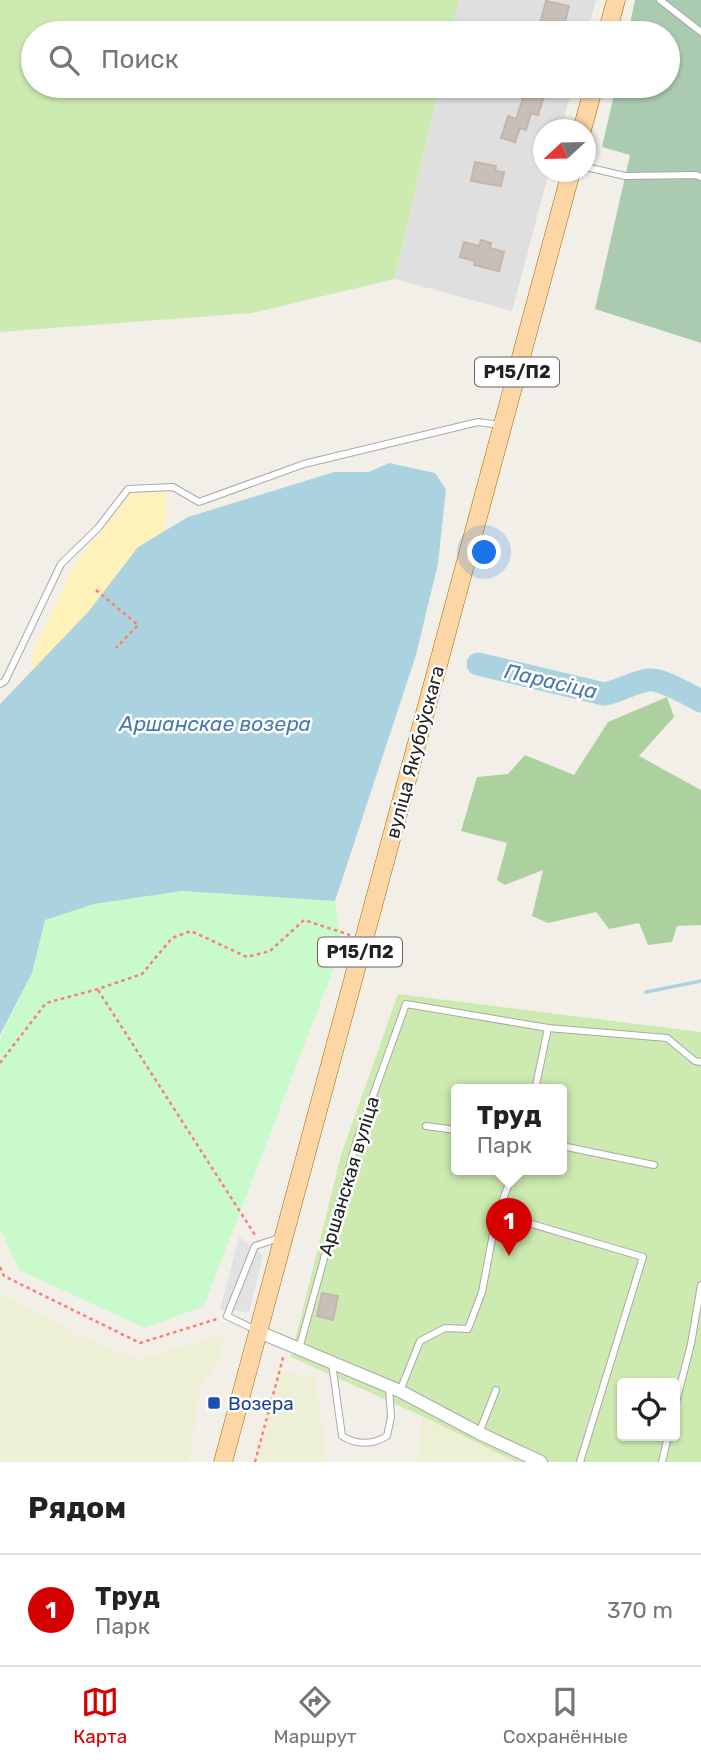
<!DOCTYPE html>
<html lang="ru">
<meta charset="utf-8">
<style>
:root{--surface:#fff;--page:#f2f2f2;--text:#222;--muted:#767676;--line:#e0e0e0;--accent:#d40000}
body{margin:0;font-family:Rubik,sans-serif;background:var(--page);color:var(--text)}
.controls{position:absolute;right:21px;bottom:21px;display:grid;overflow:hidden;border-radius:7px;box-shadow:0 2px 5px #0004}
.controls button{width:63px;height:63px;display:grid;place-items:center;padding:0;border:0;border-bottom:2px solid var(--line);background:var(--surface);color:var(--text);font:35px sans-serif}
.compass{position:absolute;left:533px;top:119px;width:63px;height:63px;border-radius:50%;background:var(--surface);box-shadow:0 2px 5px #0004;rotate:248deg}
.you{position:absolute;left:485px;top:553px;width:24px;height:24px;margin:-18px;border:5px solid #fff;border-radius:50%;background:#1a73e8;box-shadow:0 0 0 10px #1a73e833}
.badge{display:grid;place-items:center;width:46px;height:46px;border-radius:50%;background:var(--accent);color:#fff;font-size:23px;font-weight:700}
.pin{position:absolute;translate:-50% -58px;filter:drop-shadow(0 2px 4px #0008)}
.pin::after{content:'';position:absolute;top:37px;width:24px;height:21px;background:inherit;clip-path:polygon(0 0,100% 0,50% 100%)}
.popup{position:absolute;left:451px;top:1084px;width:116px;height:91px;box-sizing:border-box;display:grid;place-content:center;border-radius:7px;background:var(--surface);filter:drop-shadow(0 2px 5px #0005);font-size:23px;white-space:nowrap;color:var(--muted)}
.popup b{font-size:26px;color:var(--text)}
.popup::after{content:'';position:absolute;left:50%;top:100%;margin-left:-14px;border:14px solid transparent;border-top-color:var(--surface)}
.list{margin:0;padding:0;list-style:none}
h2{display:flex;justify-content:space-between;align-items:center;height:91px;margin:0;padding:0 28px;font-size:30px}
h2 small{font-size:23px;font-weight:400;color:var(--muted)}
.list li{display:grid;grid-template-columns:46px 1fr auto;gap:21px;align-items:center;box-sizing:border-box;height:112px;padding:0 28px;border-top:2px solid var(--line)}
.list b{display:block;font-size:26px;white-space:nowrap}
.list p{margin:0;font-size:23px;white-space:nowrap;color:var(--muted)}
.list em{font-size:23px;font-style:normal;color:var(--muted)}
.icon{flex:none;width:38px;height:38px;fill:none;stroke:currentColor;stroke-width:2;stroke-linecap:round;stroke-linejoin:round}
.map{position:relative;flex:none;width:701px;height:1462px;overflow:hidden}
.search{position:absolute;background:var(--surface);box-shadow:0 2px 5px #0004;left:21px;right:21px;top:21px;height:77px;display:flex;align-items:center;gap:18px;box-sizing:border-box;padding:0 24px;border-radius:38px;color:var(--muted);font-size:26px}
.sheet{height:203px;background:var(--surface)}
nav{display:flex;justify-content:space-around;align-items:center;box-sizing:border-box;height:98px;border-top:2px solid var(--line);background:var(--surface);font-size:19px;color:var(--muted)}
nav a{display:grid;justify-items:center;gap:4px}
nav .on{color:var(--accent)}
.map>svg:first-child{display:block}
.residential{fill:#e0dfdf}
.farmland{fill:#eef0d5}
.grass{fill:#cdebb0;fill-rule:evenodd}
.forest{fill:#add19e}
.sand{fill:#fff1ba}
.cemetery{fill:#aacbaf}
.park{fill:#c8facc}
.parking{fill:#e2e2e2}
.water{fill:#aad3df}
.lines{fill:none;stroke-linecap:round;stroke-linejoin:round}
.stream{stroke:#aad3df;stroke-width:3.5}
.river{stroke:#aad3df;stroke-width:23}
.building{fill:#c7bfb8;stroke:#c4b6ab;stroke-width:2}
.service-casing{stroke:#a9a9a9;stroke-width:8}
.minor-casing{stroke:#a9a9a9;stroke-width:14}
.primary-casing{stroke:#a06b00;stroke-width:19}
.path{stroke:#fa8072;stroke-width:2.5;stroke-dasharray:3.5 3.5;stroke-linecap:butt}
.service{stroke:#fff;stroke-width:6}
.minor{stroke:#fff;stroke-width:12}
.primary{stroke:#fcd6a4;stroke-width:18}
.transit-dot{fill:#1a4fb4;stroke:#fff;stroke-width:2.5}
.labels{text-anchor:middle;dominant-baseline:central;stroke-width:5;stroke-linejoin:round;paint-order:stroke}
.shield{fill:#fff;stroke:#646464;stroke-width:2}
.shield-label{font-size:18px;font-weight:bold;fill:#222}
.street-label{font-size:19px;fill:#222;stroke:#fff}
.transit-label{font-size:19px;fill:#164399;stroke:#fff;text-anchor:start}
.water-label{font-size:21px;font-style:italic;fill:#4a7aab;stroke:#fff}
</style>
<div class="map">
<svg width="701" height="1462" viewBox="0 0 701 1462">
<rect width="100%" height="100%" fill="#f2efe9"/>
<path class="residential" d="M459,0H596L587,33H451Z
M439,86H573L561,129L544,130V172H549L512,311L395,279Z"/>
<path class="farmland" d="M0,1293L78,1335L139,1360L223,1334L221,1358L200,1386L189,1462H0Z
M280,1372L315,1376L327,1462H257Z
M422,1416L516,1462H417Z"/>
<path class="grass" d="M0,0H459L451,33H33V86H439L395,279L252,313L0,332Z
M398,994L701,1032V1462H516L422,1416L291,1357L341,1155ZM456,1090H562V1170H456ZM622,1383H675V1436H622Z"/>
<path class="forest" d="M667,697L674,717L639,756L701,790V925L677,926L672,942L648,945L639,923L609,929L596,912L548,923L532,916L543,870L505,885L497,880L507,843L461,831L477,777L508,774L525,755L574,775L608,722Z"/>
<path class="sand" d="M167,492L165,531L138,547L89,611L32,671V653L76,562L131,494Z"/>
<path class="cemetery" d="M635,0H701V343L595,309L630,155L602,147L616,86H668V33H628Z"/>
<path class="park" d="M182,891L335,901L342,947L204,1306L145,1328L19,1270L0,1229V1038L32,973L44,920L94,904Z"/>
<path class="parking" d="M239,1237L263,1255L249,1312L220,1310Z"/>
<path class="water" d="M389,463L435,473L446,489L438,564L416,655L335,901L182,891L94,904L45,920L32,973L0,1035V704L89,611L138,547L188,517L334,472H369Z"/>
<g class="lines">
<path class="stream" d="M646,992L701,981"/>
<path class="river" d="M478,664L604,694C618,692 636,681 648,680C661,678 689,695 701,701"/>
</g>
<path class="building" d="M546,1L569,6L563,30L540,24Z
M527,86H569L565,97L546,91L538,115L531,113L526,130L520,128L515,142L501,138L508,116L516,119Z
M475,162L496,166L495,171L504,172L501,186L471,181Z
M481,240L491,243L490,248L504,252L499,271L474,265L475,261L460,257L464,242L479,246Z
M322,1293L338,1296L333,1320L317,1316Z"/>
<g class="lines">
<g class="service-casing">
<path id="service" d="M660,0L701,32
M586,167L625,176L696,175L701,177
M0,684L5,681L61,564L98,528L128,489L173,487L199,502L304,464L478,422L500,425
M535,1090L548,1028
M426,1126L456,1130
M562,1146L654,1165
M498,1214L643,1257L580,1462
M256,1330L227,1316L255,1246L279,1238
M299,1349L356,1143L406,1004L548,1028L667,1038L695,1061L701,1062
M332,1363L342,1436C356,1445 373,1445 387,1436L391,1417L389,1387
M400,1391L420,1341L445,1328L468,1329L482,1292L496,1218L514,1170
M675,1406L691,1344L701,1285
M479,1433L496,1390
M662,1462L668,1436"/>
</g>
<g class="minor-casing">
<path id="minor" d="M259,1332L400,1391L479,1433L541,1462"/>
</g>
<g class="primary-casing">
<path id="primary" d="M607,33L616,0
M582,130L594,86
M223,1462L571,172"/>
</g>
<path class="path" d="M96,590L138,625L116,648
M98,990L255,1235
M0,1063L46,1003L98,989L142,974L172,938L191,931L247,957L270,951L304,920L350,935
M0,1267L4,1276L140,1343L217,1319
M255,1462L284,1354"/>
<use href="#service" class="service"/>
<use href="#minor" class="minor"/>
<use href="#primary" class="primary"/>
</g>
<rect class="transit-dot" x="207" y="1396" width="14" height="14" rx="3.5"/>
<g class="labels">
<g class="shield">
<rect x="475" y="357.5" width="84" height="29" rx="5"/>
<rect x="318" y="937.5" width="84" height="29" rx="5"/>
</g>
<g class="shield-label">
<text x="517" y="372">Р15/П2</text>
<text x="360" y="952">Р15/П2</text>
</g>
<g class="street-label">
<text transform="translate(415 752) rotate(-75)">вуліца Якубоўскага</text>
<text transform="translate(349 1176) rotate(-73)">Аршанская вуліца</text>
</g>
<g class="transit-label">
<text x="228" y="1403">Возера</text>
</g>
<g class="water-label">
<text transform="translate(551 681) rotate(13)">Парасіца</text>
<text x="215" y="723">Аршанскае возера</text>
</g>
</g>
</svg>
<div class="controls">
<button><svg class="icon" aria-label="locate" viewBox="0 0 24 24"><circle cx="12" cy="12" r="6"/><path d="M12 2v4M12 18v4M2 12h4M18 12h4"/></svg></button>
</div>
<svg class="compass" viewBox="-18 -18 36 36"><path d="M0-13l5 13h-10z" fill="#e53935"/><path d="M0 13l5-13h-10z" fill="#767676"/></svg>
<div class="you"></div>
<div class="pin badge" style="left:509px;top:1256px">1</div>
<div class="popup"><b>Труд</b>Парк</div>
<div class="search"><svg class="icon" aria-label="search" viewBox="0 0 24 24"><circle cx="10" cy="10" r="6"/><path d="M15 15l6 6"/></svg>Поиск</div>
</div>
<section class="sheet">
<h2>Рядом<small></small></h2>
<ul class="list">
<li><span class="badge">1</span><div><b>Труд</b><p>Парк</p></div><em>370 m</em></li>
</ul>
</section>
<nav>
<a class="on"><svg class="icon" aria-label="map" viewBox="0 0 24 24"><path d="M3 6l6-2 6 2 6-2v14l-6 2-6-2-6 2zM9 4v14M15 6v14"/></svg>Карта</a>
<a><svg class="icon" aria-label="directions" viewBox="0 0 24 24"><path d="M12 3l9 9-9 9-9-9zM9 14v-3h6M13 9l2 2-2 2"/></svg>Маршрут</a>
<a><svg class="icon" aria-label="saved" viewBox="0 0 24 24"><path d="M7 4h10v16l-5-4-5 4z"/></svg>Сохранённые</a>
</nav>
